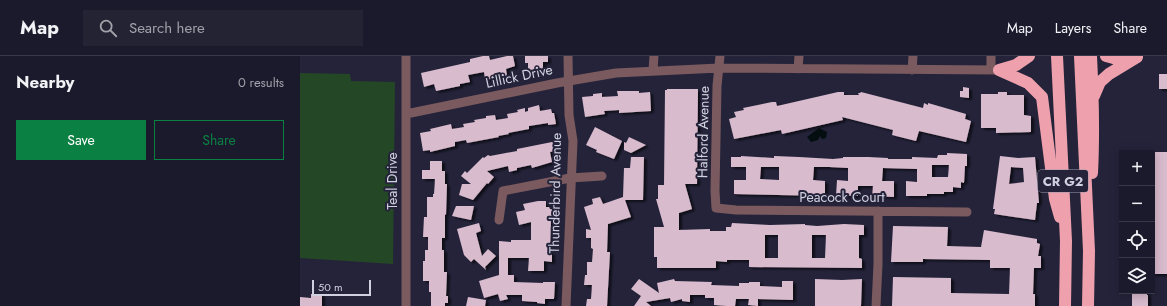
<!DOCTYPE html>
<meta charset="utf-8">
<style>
:root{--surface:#1b1a2c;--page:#242334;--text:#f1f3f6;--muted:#a0a1a9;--line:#393848;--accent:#0b8043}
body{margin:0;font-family:Jost,sans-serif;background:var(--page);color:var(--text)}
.controls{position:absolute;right:12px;bottom:12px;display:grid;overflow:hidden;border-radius:0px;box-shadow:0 2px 10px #0003}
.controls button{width:36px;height:36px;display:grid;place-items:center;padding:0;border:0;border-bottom:1px solid var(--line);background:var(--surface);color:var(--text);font:20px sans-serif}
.scale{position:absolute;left:12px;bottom:10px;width:59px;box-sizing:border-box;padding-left:4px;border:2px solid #d0d1e0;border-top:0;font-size:11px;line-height:14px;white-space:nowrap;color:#d0d1e0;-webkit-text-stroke:3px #24233a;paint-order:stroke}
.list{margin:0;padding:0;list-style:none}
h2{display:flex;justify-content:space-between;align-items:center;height:52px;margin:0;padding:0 16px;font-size:17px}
h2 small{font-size:13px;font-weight:400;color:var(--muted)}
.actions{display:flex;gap:8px;padding:12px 16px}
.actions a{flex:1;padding:9px 0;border:1px solid var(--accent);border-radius:0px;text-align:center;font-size:14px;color:var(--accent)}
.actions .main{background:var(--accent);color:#fff}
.icon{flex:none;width:22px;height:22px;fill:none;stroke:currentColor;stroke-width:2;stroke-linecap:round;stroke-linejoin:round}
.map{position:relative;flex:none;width:867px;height:250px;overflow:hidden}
header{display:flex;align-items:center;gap:24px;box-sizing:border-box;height:56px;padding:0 20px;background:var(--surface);border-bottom:1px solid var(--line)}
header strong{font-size:19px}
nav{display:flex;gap:22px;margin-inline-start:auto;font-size:14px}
.search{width:280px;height:36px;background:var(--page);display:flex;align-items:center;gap:10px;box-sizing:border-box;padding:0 14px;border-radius:0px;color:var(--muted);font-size:15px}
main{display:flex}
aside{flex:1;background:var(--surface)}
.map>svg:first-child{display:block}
.green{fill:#244826}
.water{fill:#040e11}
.building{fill:#d9bbce;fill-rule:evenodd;filter:url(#shadow)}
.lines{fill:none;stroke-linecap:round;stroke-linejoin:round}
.minor{stroke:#7a5a5e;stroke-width:9}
.highway{stroke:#eea1ac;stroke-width:12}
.labels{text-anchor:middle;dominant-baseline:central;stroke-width:4;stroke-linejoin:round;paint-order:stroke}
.shield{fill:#24233a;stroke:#9c9dae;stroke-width:1}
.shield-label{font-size:13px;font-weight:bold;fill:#d0d1e0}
.street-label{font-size:14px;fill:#d0d1e0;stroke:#24233a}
</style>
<header>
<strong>Map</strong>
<div class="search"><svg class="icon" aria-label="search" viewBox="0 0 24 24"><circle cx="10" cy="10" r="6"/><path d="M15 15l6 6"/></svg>Search here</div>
<nav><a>Map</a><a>Layers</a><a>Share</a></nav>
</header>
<main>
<aside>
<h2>Nearby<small>0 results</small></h2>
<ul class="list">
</ul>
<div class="actions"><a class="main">Save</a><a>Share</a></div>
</aside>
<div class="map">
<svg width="867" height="250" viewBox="0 0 867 250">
<defs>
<filter id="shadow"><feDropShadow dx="3" dy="2" stdDeviation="1" flood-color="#0009"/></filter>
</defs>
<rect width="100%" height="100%" fill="#24233a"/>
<path class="green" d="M0,17L50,18L51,25L95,26L93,208L0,202Z"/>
<path class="water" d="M519,72L527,76L526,82L522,83L520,80L518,84L511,86L507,81Z"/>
<path class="building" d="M183,0H189L190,4L207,0H213L215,10L206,13L207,20L185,24L184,16L168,19L170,26L160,28V30L136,35L134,28L124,31L121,17L170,6V3Z
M225,0H248V6H243V16H228V7H225Z
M859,18H867V33H859Z
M663,31L669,32V42L660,41V35H663Z
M367,33H398L397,128H385L392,153L379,157V174L410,173V175H426V171H431L432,167L470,169L505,168V169L517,170L544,168L564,169V179H559V202L562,203V212L449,211V204H427V206L416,205V212H357V201H354V171H364L356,143H358V129H364L365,34H367ZM465,179H478V202H465ZM512,179H526L525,202H512Z
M317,35H339V37L350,36L351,55L319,57V54L304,55L305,58L285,61L282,41L293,40V38L302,37V41L318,40Z
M538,36H544V39H559L558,37H560L561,36L623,52L624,47L628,49V47L666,58L665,63L671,65L666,86L619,75L616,85L592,79L593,74L542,61L543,64L482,78L481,74L434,83L429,63L436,61L434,56L444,54L443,52L472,46H476L477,50Z
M698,36H707V39H724V59L731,60V76L696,77V72H681V38H698Z
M239,49L240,55L251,53L252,57H254L256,68L248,69V67L229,70V73L208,77L209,78L198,80L199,81L167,87L166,84L155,86V90L130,96V94L123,95L120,77L131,75L130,73L151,68L152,73L164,71L163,68L175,66L174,64L186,62V60L195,59L196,64L208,62L207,58L218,56L217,54L225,52V56L228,55V52Z
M295,71L322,85L314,103L296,96L297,94L286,89Z
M329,81L346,89L331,97L324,94V86L326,87Z
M257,85L259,94L250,96L252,106L232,112L231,109L217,112V114L209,116L208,110L187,115L194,121L188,128L187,127L173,144L159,139L162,128H171L161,120L165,115L167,117L183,101L184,102L188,99L190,100L217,95V93Z
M852,96H867V218H852Z
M647,97L667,98V110H665L664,127L661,126V132L653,131V136H644V138H627V140H606V125L617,126V113L583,112L582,125H594V141L572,140L573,130H558V140H536L537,124L548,125V112L529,111H514L513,124L525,125V140L434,138V124H446V111H431V101H441V100L474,102V100L499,101L533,103L543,102V101H568L588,102V103H612V101L637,102L638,99H647ZM632,109H649L648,121H632ZM461,111H479V124L460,123Z
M700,100L718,102L735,101L739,147H737L735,164L694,158L695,153H693ZM711,111L723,112L724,126L709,128Z
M331,101H344L343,144H325L331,161L308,168L307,196H310L307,250H286L287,243H291L292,229H284L285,219H287V206H292L293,193L291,192V182H286V173L291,174L284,151L293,148L292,143L300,141L303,148L323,141L324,112H330Z
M130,105H142V115H145V128H147L146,159L145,158V182H142V194H144V216H147L146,240H148V247H145V250H131V236H129V225H123V205H125V194H128V181H123L124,161H127V141H133V138H134L135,123H122V114H130Z
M238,145H246V151H249L250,153H257V164H251L250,197H252V206L244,205V215H228L229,202H208V219H214V226L243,227V226H255L254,243H245V248L237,247V246L222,245V239H206L208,243L200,245L198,238L184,242L179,225L199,219V185L211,186V184H231V166L219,169L216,156L225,154L223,148Z
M156,150H174L171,164L152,160Z
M179,167L181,175L176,177L182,200L188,193L196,200L185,211L186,214L174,203L171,206L164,199L157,173Z
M593,170L648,171L647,190L681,191L684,174L737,183V187L740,188L738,200H741V212H734L733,238H735V250H592L593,221L651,222V237L709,238L710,212H690V204L623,203V206H591Z
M339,223L359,237L357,227L374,223L375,225L412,226L411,229L439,230V227H449V226H460V230L482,231V225H493V244L458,243V250L448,249L449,243H436L435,250H427L414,249V242H405V239H390V246L382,245V243L371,246L370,242L346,246L351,250H334L341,240L331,233Z
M515,223L542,224L562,223L561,250H515Z
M832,236H847V239H848V250H832Z
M11,238H22V250H0V241L11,242Z
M168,241L186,244L185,250H166Z"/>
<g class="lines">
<path class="minor" d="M420,0L417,30L415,135L416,152L436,154L667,156
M498,13L499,0
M353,14L354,0
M612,14L613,0
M691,14V0
M106,58L257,27L316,17L419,12L699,14
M199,164L203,135L270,122L302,120
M106,250V0
M266,250L273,85L269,59L268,0
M576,250L578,208V155"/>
<path class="highway" d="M757,0L766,185L765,250
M780,0L789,195L788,250
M791,0C793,39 794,78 792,117
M806,0L817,3L833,2
M699,14L728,27L742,41L755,143L760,161
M699,14L716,9L729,0
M794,40L800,26L809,18L837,1"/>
</g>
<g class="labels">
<rect class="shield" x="738" y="114" width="50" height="22" rx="3"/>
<g class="shield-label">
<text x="763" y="125">CR G2</text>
</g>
<g class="street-label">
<text transform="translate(219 20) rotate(-12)">Lillick Drive</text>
<text transform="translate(403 76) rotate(-89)">Halford Avenue</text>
<text transform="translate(92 125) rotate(-90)">Teal Drive</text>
<text transform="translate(255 137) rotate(-89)">Thunderbird Avenue</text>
<text x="542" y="141">Peacock Court</text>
</g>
</g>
</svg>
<div class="controls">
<button>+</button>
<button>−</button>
<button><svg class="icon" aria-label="locate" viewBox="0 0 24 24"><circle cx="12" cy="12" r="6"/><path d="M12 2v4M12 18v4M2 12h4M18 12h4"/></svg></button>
<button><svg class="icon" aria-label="layers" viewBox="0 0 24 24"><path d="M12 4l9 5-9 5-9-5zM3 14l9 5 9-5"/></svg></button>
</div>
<div class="scale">50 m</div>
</div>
</main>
